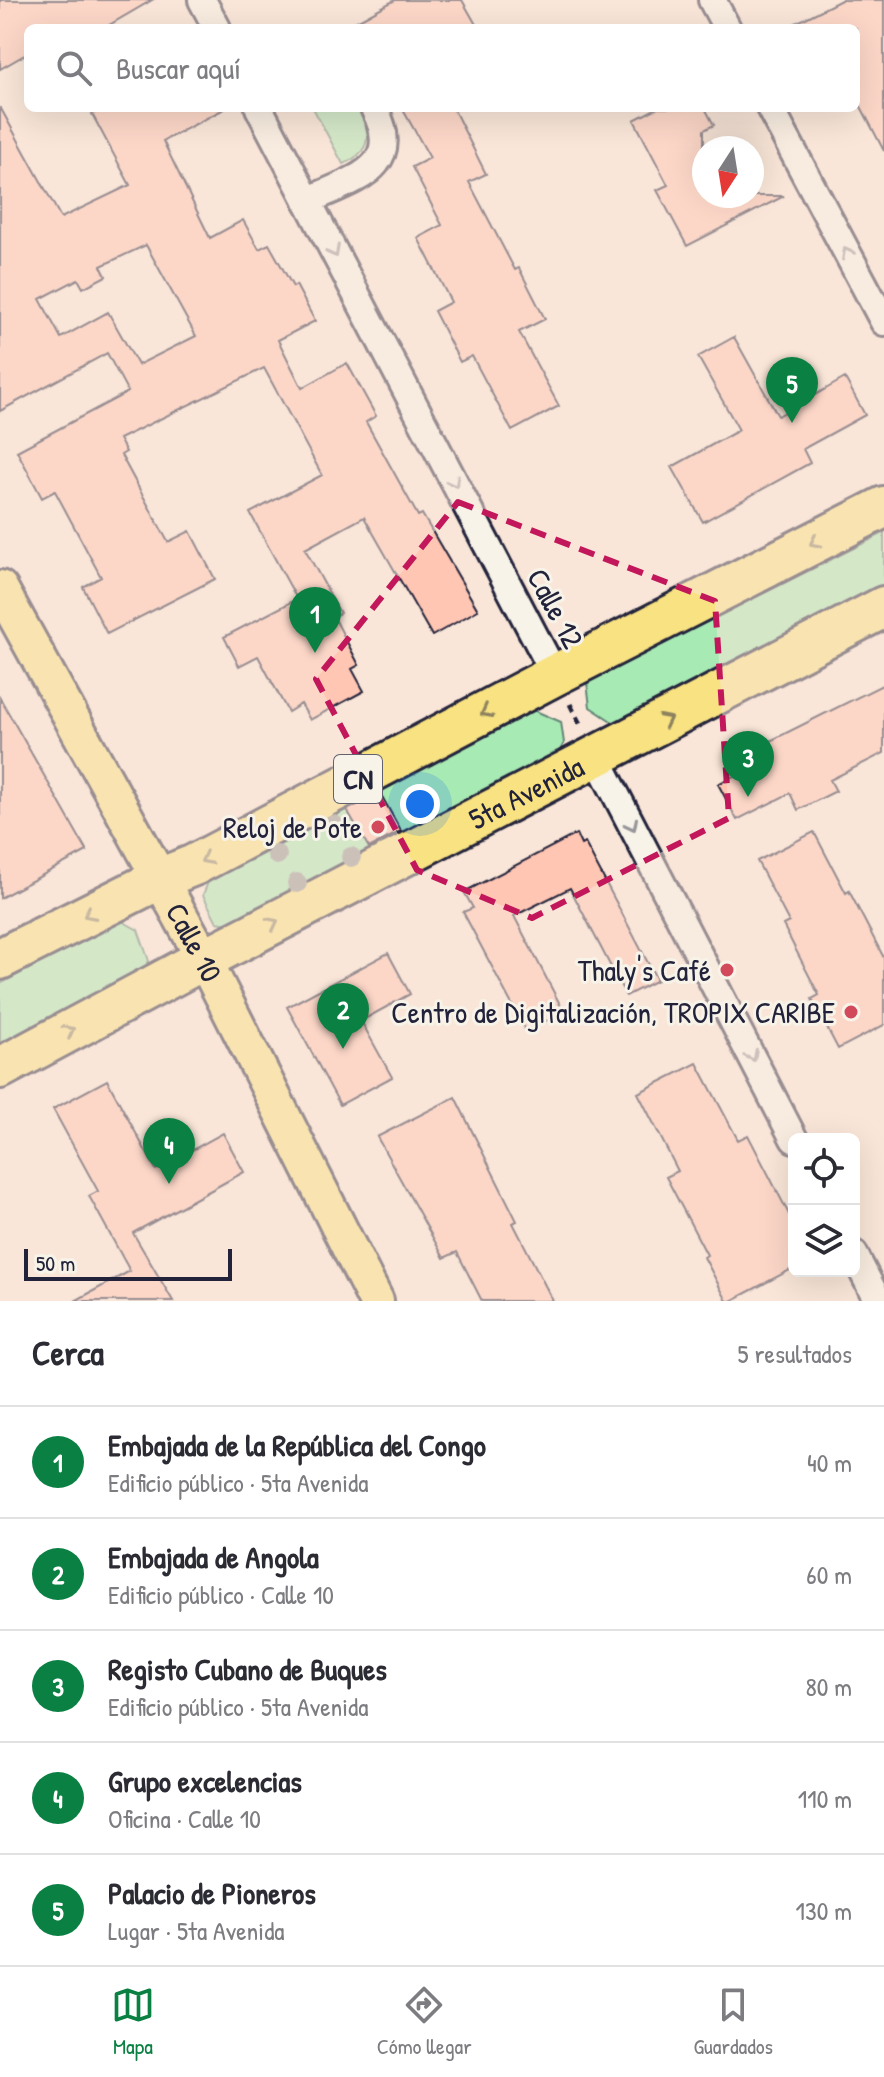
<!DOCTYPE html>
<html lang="es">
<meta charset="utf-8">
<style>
:root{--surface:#fff;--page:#f7f7f7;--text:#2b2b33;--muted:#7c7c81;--line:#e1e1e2;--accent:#0b8043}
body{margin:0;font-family:"Patrick Hand",sans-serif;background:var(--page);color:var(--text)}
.controls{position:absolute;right:24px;bottom:24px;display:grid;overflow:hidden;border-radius:12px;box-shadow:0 8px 32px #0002}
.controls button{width:72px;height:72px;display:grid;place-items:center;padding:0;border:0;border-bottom:2px solid var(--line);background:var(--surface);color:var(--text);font:40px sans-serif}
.compass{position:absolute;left:692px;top:136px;width:72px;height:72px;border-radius:50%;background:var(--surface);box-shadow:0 8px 32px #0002;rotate:192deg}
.scale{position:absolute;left:24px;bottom:20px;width:208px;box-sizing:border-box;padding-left:8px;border:4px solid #22223b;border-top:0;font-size:22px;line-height:28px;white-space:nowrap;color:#22223b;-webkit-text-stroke:6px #f7f3e8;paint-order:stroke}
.you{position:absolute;left:420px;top:804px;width:28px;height:28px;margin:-20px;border:6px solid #fff;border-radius:50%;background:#1a73e8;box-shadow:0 0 0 12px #1a73e833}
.badge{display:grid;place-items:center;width:52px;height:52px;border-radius:50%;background:var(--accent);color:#fff;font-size:26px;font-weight:700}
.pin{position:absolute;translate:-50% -66px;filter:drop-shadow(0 2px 4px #0008)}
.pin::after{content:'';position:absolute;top:42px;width:28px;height:24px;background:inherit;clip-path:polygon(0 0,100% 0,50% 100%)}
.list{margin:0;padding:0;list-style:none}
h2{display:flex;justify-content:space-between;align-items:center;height:104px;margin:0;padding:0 32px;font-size:34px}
h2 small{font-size:26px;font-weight:400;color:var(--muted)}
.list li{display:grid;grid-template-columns:52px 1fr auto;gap:24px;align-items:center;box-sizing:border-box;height:112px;padding:0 32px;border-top:2px solid var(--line)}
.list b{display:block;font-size:30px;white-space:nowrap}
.list p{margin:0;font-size:26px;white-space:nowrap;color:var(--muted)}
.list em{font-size:26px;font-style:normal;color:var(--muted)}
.icon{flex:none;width:44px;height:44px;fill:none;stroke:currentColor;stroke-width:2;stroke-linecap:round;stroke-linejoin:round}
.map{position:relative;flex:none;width:884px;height:1301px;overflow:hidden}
.search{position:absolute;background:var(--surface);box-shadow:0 8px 32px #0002;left:24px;right:24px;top:24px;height:88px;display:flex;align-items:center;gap:20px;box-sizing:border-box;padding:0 28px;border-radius:12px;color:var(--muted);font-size:30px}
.sheet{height:664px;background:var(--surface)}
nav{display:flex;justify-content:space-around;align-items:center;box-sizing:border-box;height:112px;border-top:2px solid var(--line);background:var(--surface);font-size:22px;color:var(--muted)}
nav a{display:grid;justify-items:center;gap:4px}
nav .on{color:var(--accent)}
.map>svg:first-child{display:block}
.green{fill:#a7eab4;stroke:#648678;stroke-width:2}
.building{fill:#ffc6b3;stroke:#22223b;stroke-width:2;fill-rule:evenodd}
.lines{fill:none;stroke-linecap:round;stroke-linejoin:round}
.minor-casing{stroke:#22223b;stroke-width:32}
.major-casing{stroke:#22223b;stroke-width:40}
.highway-casing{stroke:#22223b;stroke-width:46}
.path{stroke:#22223b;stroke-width:5;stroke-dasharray:8 6;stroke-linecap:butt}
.minor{stroke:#f7f3e8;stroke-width:26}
.major{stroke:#f8e281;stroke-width:34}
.highway{stroke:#f8e281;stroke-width:40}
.tree{fill:#959692}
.oneway{stroke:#97959a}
.oneway2{stroke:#8d825e}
.marked{fill:none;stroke:#c2185b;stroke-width:6;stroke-dasharray:16 10;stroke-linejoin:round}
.poi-dot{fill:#d1495b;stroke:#f7f3e8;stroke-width:3}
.labels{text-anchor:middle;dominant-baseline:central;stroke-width:6;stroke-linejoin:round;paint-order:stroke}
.shield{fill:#f7f3e8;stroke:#62616f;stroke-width:2}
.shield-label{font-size:28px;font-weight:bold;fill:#22223b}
.street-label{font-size:30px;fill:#22223b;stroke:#f7f3e8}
.poi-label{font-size:30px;fill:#22223b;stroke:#f7f3e8;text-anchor:end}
</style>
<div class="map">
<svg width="884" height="1301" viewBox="0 0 884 1301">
<rect width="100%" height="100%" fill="#f9e6d8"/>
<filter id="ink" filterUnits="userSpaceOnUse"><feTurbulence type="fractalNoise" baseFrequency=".0125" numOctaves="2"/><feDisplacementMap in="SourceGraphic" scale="16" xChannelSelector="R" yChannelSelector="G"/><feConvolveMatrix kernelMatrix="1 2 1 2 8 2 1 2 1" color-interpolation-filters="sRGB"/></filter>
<g filter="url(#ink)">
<path class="green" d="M313,108H362C370,135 372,152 343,164Z
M884,533V585L616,724L590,707L587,682Z
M531,709L561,722L564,743L557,756L235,925L217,922L203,895L210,877Z
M120,920L138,930L149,961L138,977L0,1049V984Z"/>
<path class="building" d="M0,0H152L104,28H28V53L0,69Z
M395,0H462L478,28H344Z
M841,0H884V151L856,97V28H786Z
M0,107L61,218L130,185L92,114L104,108H226L163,141L210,238L243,220L259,249L269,244L293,287L296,285L315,321L278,340L302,388L347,363L376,416L366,422L418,516L422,514L478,610L432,636L364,517L305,549L340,613L334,617L359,665L352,669L364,691L310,720L301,704L288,712L258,656L239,666L224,637L297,599L250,513L322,475L264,368L119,439L126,452L121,455L168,542L190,531L215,579L107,634L83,587L101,577L55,491L42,498L17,451L128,392L107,353L0,411ZM146,245L196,336L138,365L108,312L61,338L40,299L78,279L83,288L106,276L101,266Z
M402,108H453L486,174L469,182L515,270L519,268L545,319L519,332L559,406L512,431L472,356L460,362L434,311L451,302L418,238L442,225L412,167L430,158Z
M657,108H705L714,125L704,130V196H784L687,246L657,190L668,185L634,120Z
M734,337L778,416L845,378L865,415L803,449L810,463L703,522L672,467L739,430L698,357Z
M884,684V753L830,780L836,791L798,810L790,793L737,820L718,784L771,757L764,744Z
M0,698L87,851L0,898Z
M380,793L401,831L369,848L347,810Z
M814,832L846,893L849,891L884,958V1025L838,1049L812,999L819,995L783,925L789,922L757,861Z
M576,834L581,845L585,843L657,980L626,996L570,888L514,916L564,1012L526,1031L463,912L473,908L464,892Z
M388,953L410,994L361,1021L392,1077L340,1105L287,1007Z
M697,1063L738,1140L748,1135L794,1224V1268L731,1301H727L704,1257L707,1255L666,1177L678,1171L638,1093Z
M107,1080L156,1170L223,1133L244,1172L133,1233L173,1301H75L130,1271L89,1196L98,1191L53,1109Z
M455,1097L517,1221L513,1223L553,1301H482L457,1252L444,1258L377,1137Z"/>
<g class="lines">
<g class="minor-casing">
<path id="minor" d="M202,0L217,28
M712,0L727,28
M259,108L555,675
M770,108L884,322
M307,201C353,179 406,169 374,108
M596,756L794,1139
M854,1254L878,1301"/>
</g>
<g class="major-casing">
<g id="major">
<path id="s1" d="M0,588L204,959L376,1301"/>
</g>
</g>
<g class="highway-casing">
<g id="highway">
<path d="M0,959L159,879L194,865L555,675L884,507"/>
<path id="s2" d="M0,1068L204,959L884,607"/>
</g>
</g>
<path class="path" d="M570,704L582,728"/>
<use href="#minor" class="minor"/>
<use href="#major" class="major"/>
<use href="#highway" class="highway"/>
</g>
<g class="tree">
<circle cx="334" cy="825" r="10"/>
<circle cx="277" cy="855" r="10"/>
<circle cx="351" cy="857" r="10"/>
<circle cx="297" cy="883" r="10"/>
</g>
<defs><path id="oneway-chevron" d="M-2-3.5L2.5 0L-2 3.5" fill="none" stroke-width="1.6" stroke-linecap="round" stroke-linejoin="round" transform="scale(2)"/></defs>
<g class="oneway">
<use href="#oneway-chevron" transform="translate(334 252) rotate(62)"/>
<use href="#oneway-chevron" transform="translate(847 253) rotate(-118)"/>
<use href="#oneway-chevron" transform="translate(454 482) rotate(62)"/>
<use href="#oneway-chevron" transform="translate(632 825) rotate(63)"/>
<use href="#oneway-chevron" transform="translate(752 1056) rotate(63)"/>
</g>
<g class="oneway2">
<use href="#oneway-chevron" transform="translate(815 542) rotate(153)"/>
<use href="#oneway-chevron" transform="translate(486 712) rotate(152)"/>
<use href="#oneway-chevron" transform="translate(666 720) rotate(-27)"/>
<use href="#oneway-chevron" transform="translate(206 859) rotate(152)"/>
<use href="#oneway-chevron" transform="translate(89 914) rotate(153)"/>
<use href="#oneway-chevron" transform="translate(273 923) rotate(-27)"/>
<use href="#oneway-chevron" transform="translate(69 1031) rotate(-28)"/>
</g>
</g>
<path d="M0 0H884V1301H0ZM458,502L715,601L729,818L532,918L417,870L316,679Z" fill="#f9e6d8" fill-opacity=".55" fill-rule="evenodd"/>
<path class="marked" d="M458,502L715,601L729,818L532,918L417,870L316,679Z"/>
<g class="poi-dot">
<circle cx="378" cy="827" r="8"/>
<circle cx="727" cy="970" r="8"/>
<circle cx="851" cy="1012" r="8"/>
</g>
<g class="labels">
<rect class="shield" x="334" y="755" width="48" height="48" rx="6"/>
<g class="shield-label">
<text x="358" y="779">CN</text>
</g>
<g class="street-label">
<text transform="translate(556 608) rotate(62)">Calle 12</text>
<text stroke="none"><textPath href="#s2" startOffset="594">5ta Avenida</textPath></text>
<text stroke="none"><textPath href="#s1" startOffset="404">Calle 10</textPath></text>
</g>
<g class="poi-label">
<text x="362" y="827">Reloj de Pote</text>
<text x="711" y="970">Thaly's Café</text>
<text x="835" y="1012">Centro de Digitalización, TROPIX CARIBE</text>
</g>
</g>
</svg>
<div class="controls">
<button><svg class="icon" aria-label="locate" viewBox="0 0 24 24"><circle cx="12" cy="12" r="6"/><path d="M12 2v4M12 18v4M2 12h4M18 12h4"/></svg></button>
<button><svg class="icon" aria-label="layers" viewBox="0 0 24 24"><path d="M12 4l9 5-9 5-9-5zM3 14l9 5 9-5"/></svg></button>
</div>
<svg class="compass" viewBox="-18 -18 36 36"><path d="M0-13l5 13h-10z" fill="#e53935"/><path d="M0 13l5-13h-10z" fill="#7c7c81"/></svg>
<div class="scale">50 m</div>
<div class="you"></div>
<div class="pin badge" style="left:315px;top:653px">1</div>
<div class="pin badge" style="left:343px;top:1049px">2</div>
<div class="pin badge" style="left:748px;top:797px">3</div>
<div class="pin badge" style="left:169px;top:1184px">4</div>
<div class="pin badge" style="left:792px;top:423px">5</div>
<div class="search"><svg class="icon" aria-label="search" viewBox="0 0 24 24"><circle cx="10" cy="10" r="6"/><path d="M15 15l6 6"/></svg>Buscar aquí</div>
</div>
<section class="sheet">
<h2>Cerca<small>5 resultados</small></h2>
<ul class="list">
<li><span class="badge">1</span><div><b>Embajada de la República del Congo</b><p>Edificio público · 5ta Avenida</p></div><em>40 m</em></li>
<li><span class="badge">2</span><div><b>Embajada de Angola</b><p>Edificio público · Calle 10</p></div><em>60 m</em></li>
<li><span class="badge">3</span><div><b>Registo Cubano de Buques</b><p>Edificio público · 5ta Avenida</p></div><em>80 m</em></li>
<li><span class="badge">4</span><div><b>Grupo excelencias</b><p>Oficina · Calle 10</p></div><em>110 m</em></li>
<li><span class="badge">5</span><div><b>Palacio de Pioneros</b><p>Lugar · 5ta Avenida</p></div><em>130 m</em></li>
</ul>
</section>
<nav>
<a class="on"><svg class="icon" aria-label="map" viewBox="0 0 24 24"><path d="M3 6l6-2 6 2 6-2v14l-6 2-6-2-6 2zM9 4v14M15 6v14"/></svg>Mapa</a>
<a><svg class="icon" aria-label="directions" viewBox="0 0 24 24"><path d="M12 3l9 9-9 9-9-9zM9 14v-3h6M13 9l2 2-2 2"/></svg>Cómo llegar</a>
<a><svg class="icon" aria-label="saved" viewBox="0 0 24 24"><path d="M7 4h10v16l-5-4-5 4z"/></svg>Guardados</a>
</nav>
